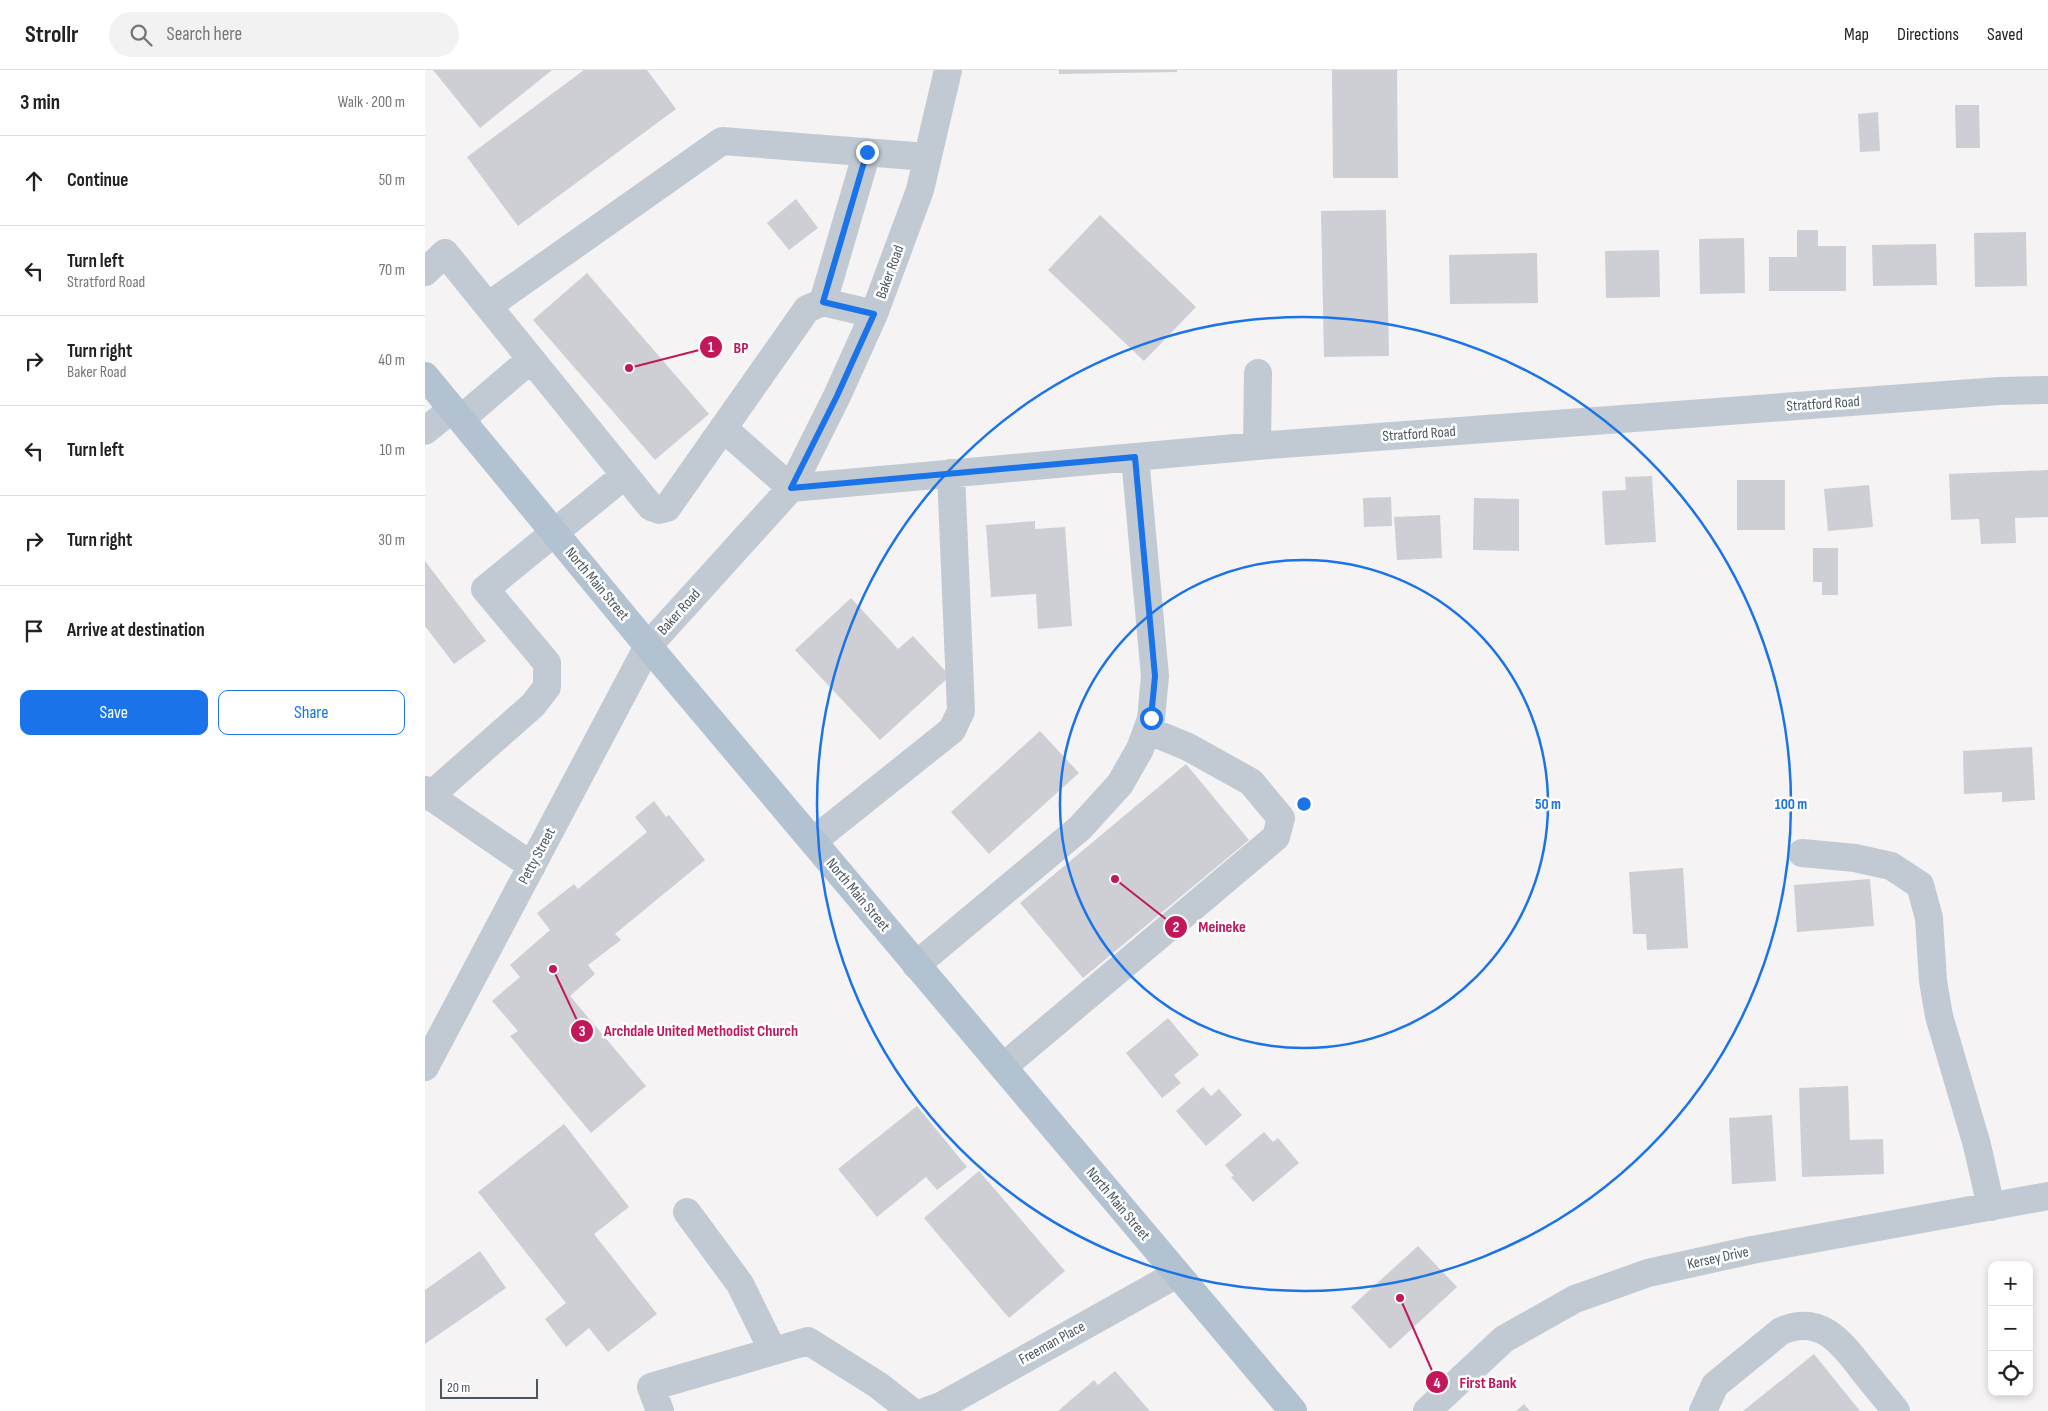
<!DOCTYPE html>
<meta charset="utf-8">
<style>
:root{--surface:#fff;--page:#f2f2f2;--text:#222;--muted:#767676;--line:#e0e0e0;--accent:#1a73e8}
body{margin:0;font-family:"Sofia Sans Condensed",sans-serif;background:var(--page);color:var(--text)}
.controls{position:absolute;right:15px;bottom:15px;display:grid;overflow:hidden;border-radius:10px;box-shadow:0 2px 8px #0003}
.controls button{width:45px;height:45px;display:grid;place-items:center;padding:0;border:0;border-bottom:1px solid var(--line);background:var(--surface);color:var(--text);font:25px sans-serif}
.scale{position:absolute;left:15px;bottom:12px;width:98px;box-sizing:border-box;padding-left:5px;border:2px solid #4a5661;border-top:0;font-size:14px;line-height:18px;white-space:nowrap;color:#4a5661;-webkit-text-stroke:4px #fff;paint-order:stroke}
.stop{position:absolute;width:15px;height:15px;margin:-11px;border:4px solid #1a73e8;border-radius:50%;background:#fff}
.stop.end{background:#1a73e8;border-color:#fff;box-shadow:0 1px 5px #0008}
.list{margin:0;padding:0;list-style:none}
h2{display:flex;justify-content:space-between;align-items:center;height:65px;margin:0;padding:0 20px;font-size:21px}
h2 small{font-size:16px;font-weight:400;color:var(--muted)}
.list li{display:grid;grid-template-columns:32px 1fr auto;gap:15px;align-items:center;box-sizing:border-box;height:90px;padding:0 20px;border-top:1px solid var(--line)}
.list b{display:block;font-size:19px;white-space:nowrap}
.list p{margin:0;font-size:16px;white-space:nowrap;color:var(--muted)}
.list em{font-size:16px;font-style:normal;color:var(--muted)}
.actions{display:flex;gap:10px;padding:15px 20px}
.actions a{flex:1;padding:11px 0;border:1px solid var(--accent);border-radius:10px;text-align:center;font-size:18px;color:var(--accent)}
.actions .main{background:var(--accent);color:#fff}
.icon{flex:none;width:28px;height:28px;fill:none;stroke:currentColor;stroke-width:2;stroke-linecap:round;stroke-linejoin:round}
.map{position:relative;flex:none;width:1623px;height:1341px;overflow:hidden}
header{display:flex;align-items:center;gap:30px;box-sizing:border-box;height:70px;padding:0 25px;background:var(--surface);border-bottom:1px solid var(--line)}
header strong{font-size:24px}
nav{display:flex;gap:28px;margin-inline-start:auto;font-size:18px}
.search{width:350px;height:45px;background:var(--page);display:flex;align-items:center;gap:12px;box-sizing:border-box;padding:0 18px;border-radius:28px;color:var(--muted);font-size:19px}
main{display:flex}
aside{flex:1;background:var(--surface)}
.map>svg:first-child{display:block}
.building{fill:#cdcfd5}
.lines{fill:none;stroke-linecap:round;stroke-linejoin:round}
.minor{stroke:#c1cad2;stroke-width:28}
.major{stroke:#b3c2d1;stroke-width:28}
.route{stroke:#1a73e8;stroke-width:6}
.ring{fill:none;stroke:#1a73e8;stroke-width:2.5}
.labels{text-anchor:middle;dominant-baseline:central;stroke-width:5;stroke-linejoin:round;paint-order:stroke}
.street-label{font-size:15px;fill:#4a5661;stroke:#fff}
.centre{fill:#1a73e8;stroke:#fff;stroke-width:2.5}
.ring-label{font-size:15px;text-anchor:middle;font-weight:bold;fill:#1a73e8;stroke:#fff;stroke-width:5;stroke-linejoin:round;paint-order:stroke}
.leader{fill:none;stroke:#c2185b;stroke-width:2}
.callout-dot{fill:#c2185b;stroke:#fff;stroke-width:2}
.mark-label{font-size:15px;text-anchor:middle;font-weight:bold;fill:#fff}
.callout-label{font-size:16px;text-anchor:middle;font-weight:bold;fill:#c2185b;stroke:#fff;stroke-width:5;stroke-linejoin:round;paint-order:stroke}
</style>
<header>
<strong>Strollr</strong>
<div class="search"><svg class="icon" aria-label="search" viewBox="0 0 24 24"><circle cx="10" cy="10" r="6"/><path d="M15 15l6 6"/></svg>Search here</div>
<nav><a>Map</a><a>Directions</a><a>Saved</a></nav>
</header>
<main>
<aside>
<h2>3 min<small>Walk · 200 m</small></h2>
<ul class="list">
<li><svg class="icon" aria-label="ahead" viewBox="0 0 24 24"><path d="M12 20V5M6 11l6-6 6 6"/></svg><div><b>Continue</b></div><em>50 m</em></li>
<li><svg class="icon" aria-label="left" viewBox="0 0 24 24"><path d="M17 20v-9H6M10 6l-5 5 5 5"/></svg><div><b>Turn left</b><p>Stratford Road</p></div><em>70 m</em></li>
<li><svg class="icon" aria-label="right" viewBox="0 0 24 24"><path d="M7 20v-9h11M14 6l5 5-5 5"/></svg><div><b>Turn right</b><p>Baker Road</p></div><em>40 m</em></li>
<li><svg class="icon" aria-label="left" viewBox="0 0 24 24"><path d="M17 20v-9H6M10 6l-5 5 5 5"/></svg><div><b>Turn left</b></div><em>10 m</em></li>
<li><svg class="icon" aria-label="right" viewBox="0 0 24 24"><path d="M7 20v-9h11M14 6l5 5-5 5"/></svg><div><b>Turn right</b></div><em>30 m</em></li>
<li><svg class="icon" aria-label="arrive" viewBox="0 0 24 24"><path d="M6 21V4h12l-3 4 3 4H6"/></svg><div><b>Arrive at destination</b></div></li>
</ul>
<div class="actions"><a class="main">Save</a><a>Share</a></div>
</aside>
<div class="map">
<svg width="1623" height="1341" viewBox="0 0 1623 1341">
<rect width="100%" height="100%" fill="#f5f3f3"/>
<path class="building" d="M8,0H127L55,58Z
M159,0H222L251,39L93,156L42,87Z
M634,0H752V2L634,4Z
M907,0H972L973,108H908Z
M1530,35H1554L1555,78H1531Z
M1453,42L1455,81L1435,82L1433,44Z
M371,129L393,158L364,180L342,153Z
M961,140L964,286L899,287L896,141Z
M675,145L771,237L719,291L623,200Z
M1372,160H1393V176H1421V221H1344V187H1372Z
M1601,162L1602,216L1550,217L1549,163Z
M1319,168L1320,223L1275,224L1274,169Z
M1511,174L1512,215L1448,216L1447,175Z
M1234,180L1235,227L1181,228L1180,181Z
M1112,183L1113,233L1025,234L1024,185Z
M162,203L284,344L230,390L108,250Z
M1623,400V447L1590,448L1591,473L1556,474L1554,449L1526,450L1524,404Z
M1227,406L1231,472L1180,475L1177,421L1201,420L1200,407Z
M1312,410H1360V460H1312Z
M1444,415L1448,457L1403,461L1399,419Z
M966,427L967,456L939,457L938,428Z
M1049,428L1094,429V481L1048,480Z
M1015,445L1017,488L972,490L969,447Z
M610,451V459L640,457L647,556L613,559L611,524L566,527L561,455Z
M1388,478H1413V525H1397V512H1388Z
M0,491L61,571L29,594L0,556Z
M426,528L473,579L488,566L525,606L455,670L370,580Z
M615,661L654,703L564,784L526,742Z
M1607,677L1610,730L1577,732V722L1539,724L1538,681Z
M761,694L824,770L658,908L595,833Z
M229,731L241,747L244,745L280,790L190,864L196,870L163,895L170,904L145,926L221,1016L166,1063L85,966L93,961L67,931L95,907L85,895L125,860L112,843L149,814L153,819L222,762L210,747Z
M1258,798L1263,878L1222,880L1221,864H1208L1204,802Z
M1445,809L1449,856L1372,862L1369,815Z
M743,948L774,985L749,1005L756,1013L737,1028L701,983Z
M1423,1016L1425,1070L1458,1069L1459,1104L1377,1107L1374,1018Z
M778,1017L786,1026L794,1019L817,1045L781,1076L751,1041Z
M492,1036L542,1097L512,1120L501,1107L452,1147L413,1099Z
M1347,1045L1351,1111L1307,1114L1304,1048Z
M139,1054L204,1137L169,1164L232,1244L183,1282L164,1258L141,1277L120,1249L141,1233L53,1122Z
M839,1062L848,1072L853,1068L874,1093L828,1132L806,1107L809,1106L800,1095Z
M554,1101L640,1201L584,1248L499,1148Z
M993,1176L1032,1217L965,1279L926,1237Z
M55,1181L81,1218L0,1274V1220Z
M1389,1284L1435,1341H1318Z
M690,1301L725,1341H633L669,1310L673,1315Z
M1099,1334L1105,1341H1091Z"/>
<g class="lines">
<path class="minor" d="M0,202L20,183L226,437L234,440L242,438L382,239L398,232L449,244
M398,232L442,82
M63,236L297,71L502,87
M36,349L106,289
M298,358L366,418L832,376L1574,321L1623,320
M0,361L27,339
M832,376L833,303
M0,720L5,726L107,796
M5,726L108,635L122,617V593L60,519L200,405
M388,771L527,660L536,641L526,403
M1377,783L1430,788L1466,796L1495,815L1504,848L1508,911L1514,946L1552,1075L1566,1137
M491,895L655,758L695,714L715,679L726,649L730,606L710,387
M0,997L223,576L366,418L412,326L449,244L495,120L523,0
M578,997L851,767L856,748L826,712L763,677L722,660
M262,1142L315,1214L348,1281
M235,1341L226,1317L383,1271L453,1315L486,1341
M502,1341L516,1336L752,1204
M1002,1341L1079,1269L1150,1229L1223,1203L1327,1180L1623,1126
M1278,1341L1290,1315L1356,1261C1395,1244 1415,1271 1437,1299C1448,1313 1460,1327 1471,1341"/>
<path class="major" d="M0,306L223,576L868,1341"/>
</g>
<g class="lines">
<path class="route" d="M442,82L398,232L449,244L412,326L366,418L710,387L730,606L726,648"/>
</g>
<g class="ring">
<circle cx="879" cy="734" r="244"/>
<circle cx="879" cy="734" r="487"/>
</g>
<g class="labels">
<g class="street-label">
<text transform="translate(465 202) rotate(-70)">Baker Road</text>
<text transform="translate(1398 334) rotate(-4)">Stratford Road</text>
<text transform="translate(994 364) rotate(-4)">Stratford Road</text>
<text transform="translate(172 514) rotate(50)">North Main Street</text>
<text transform="translate(254 542) rotate(-48)">Baker Road</text>
<text transform="translate(112 786) rotate(-62)">Petty Street</text>
<text transform="translate(433 825) rotate(50)">North Main Street</text>
<text transform="translate(693 1134) rotate(50)">North Main Street</text>
<text transform="translate(1293 1188) rotate(-12)">Kersey Drive</text>
<text transform="translate(627 1273) rotate(-29)">Freeman Place</text>
</g>
</g>
<circle cx="879" cy="734" r="8" class="centre"/>
<g class="ring-label">
<text x="1123" y="739">50 m</text>
<text x="1366" y="739">100 m</text>
</g>
<path class="leader" d="M204 298L286 277M690 809L751 857M128 899L157 961M975 1228L1012 1312"/>
<g class="callout-dot">
<circle cx="204" cy="298" r="5"/>
<circle cx="690" cy="809" r="5"/>
<circle cx="128" cy="899" r="5"/>
<circle cx="975" cy="1228" r="5"/>
<circle cx="286" cy="277" r="12"/>
<circle cx="751" cy="857" r="12"/>
<circle cx="157" cy="961" r="12"/>
<circle cx="1012" cy="1312" r="12"/>
</g>
<g class="mark-label">
<text x="286" y="282">1</text>
<text x="751" y="862">2</text>
<text x="157" y="966">3</text>
<text x="1012" y="1318">4</text>
</g>
<g class="callout-label">
<text x="316" y="283">BP</text>
<text x="797" y="862">Meineke</text>
<text x="276" y="966">Archdale United Methodist Church</text>
<text x="1063" y="1318">First Bank</text>
</g>
</svg>
<div class="controls">
<button>+</button>
<button>−</button>
<button><svg class="icon" aria-label="locate" viewBox="0 0 24 24"><circle cx="12" cy="12" r="6"/><path d="M12 2v4M12 18v4M2 12h4M18 12h4"/></svg></button>
</div>
<div class="scale">20 m</div>
<div class="stop" style="left:726px;top:648px"></div>
<div class="stop end" style="left:442px;top:82px"></div>
</div>
</main>
